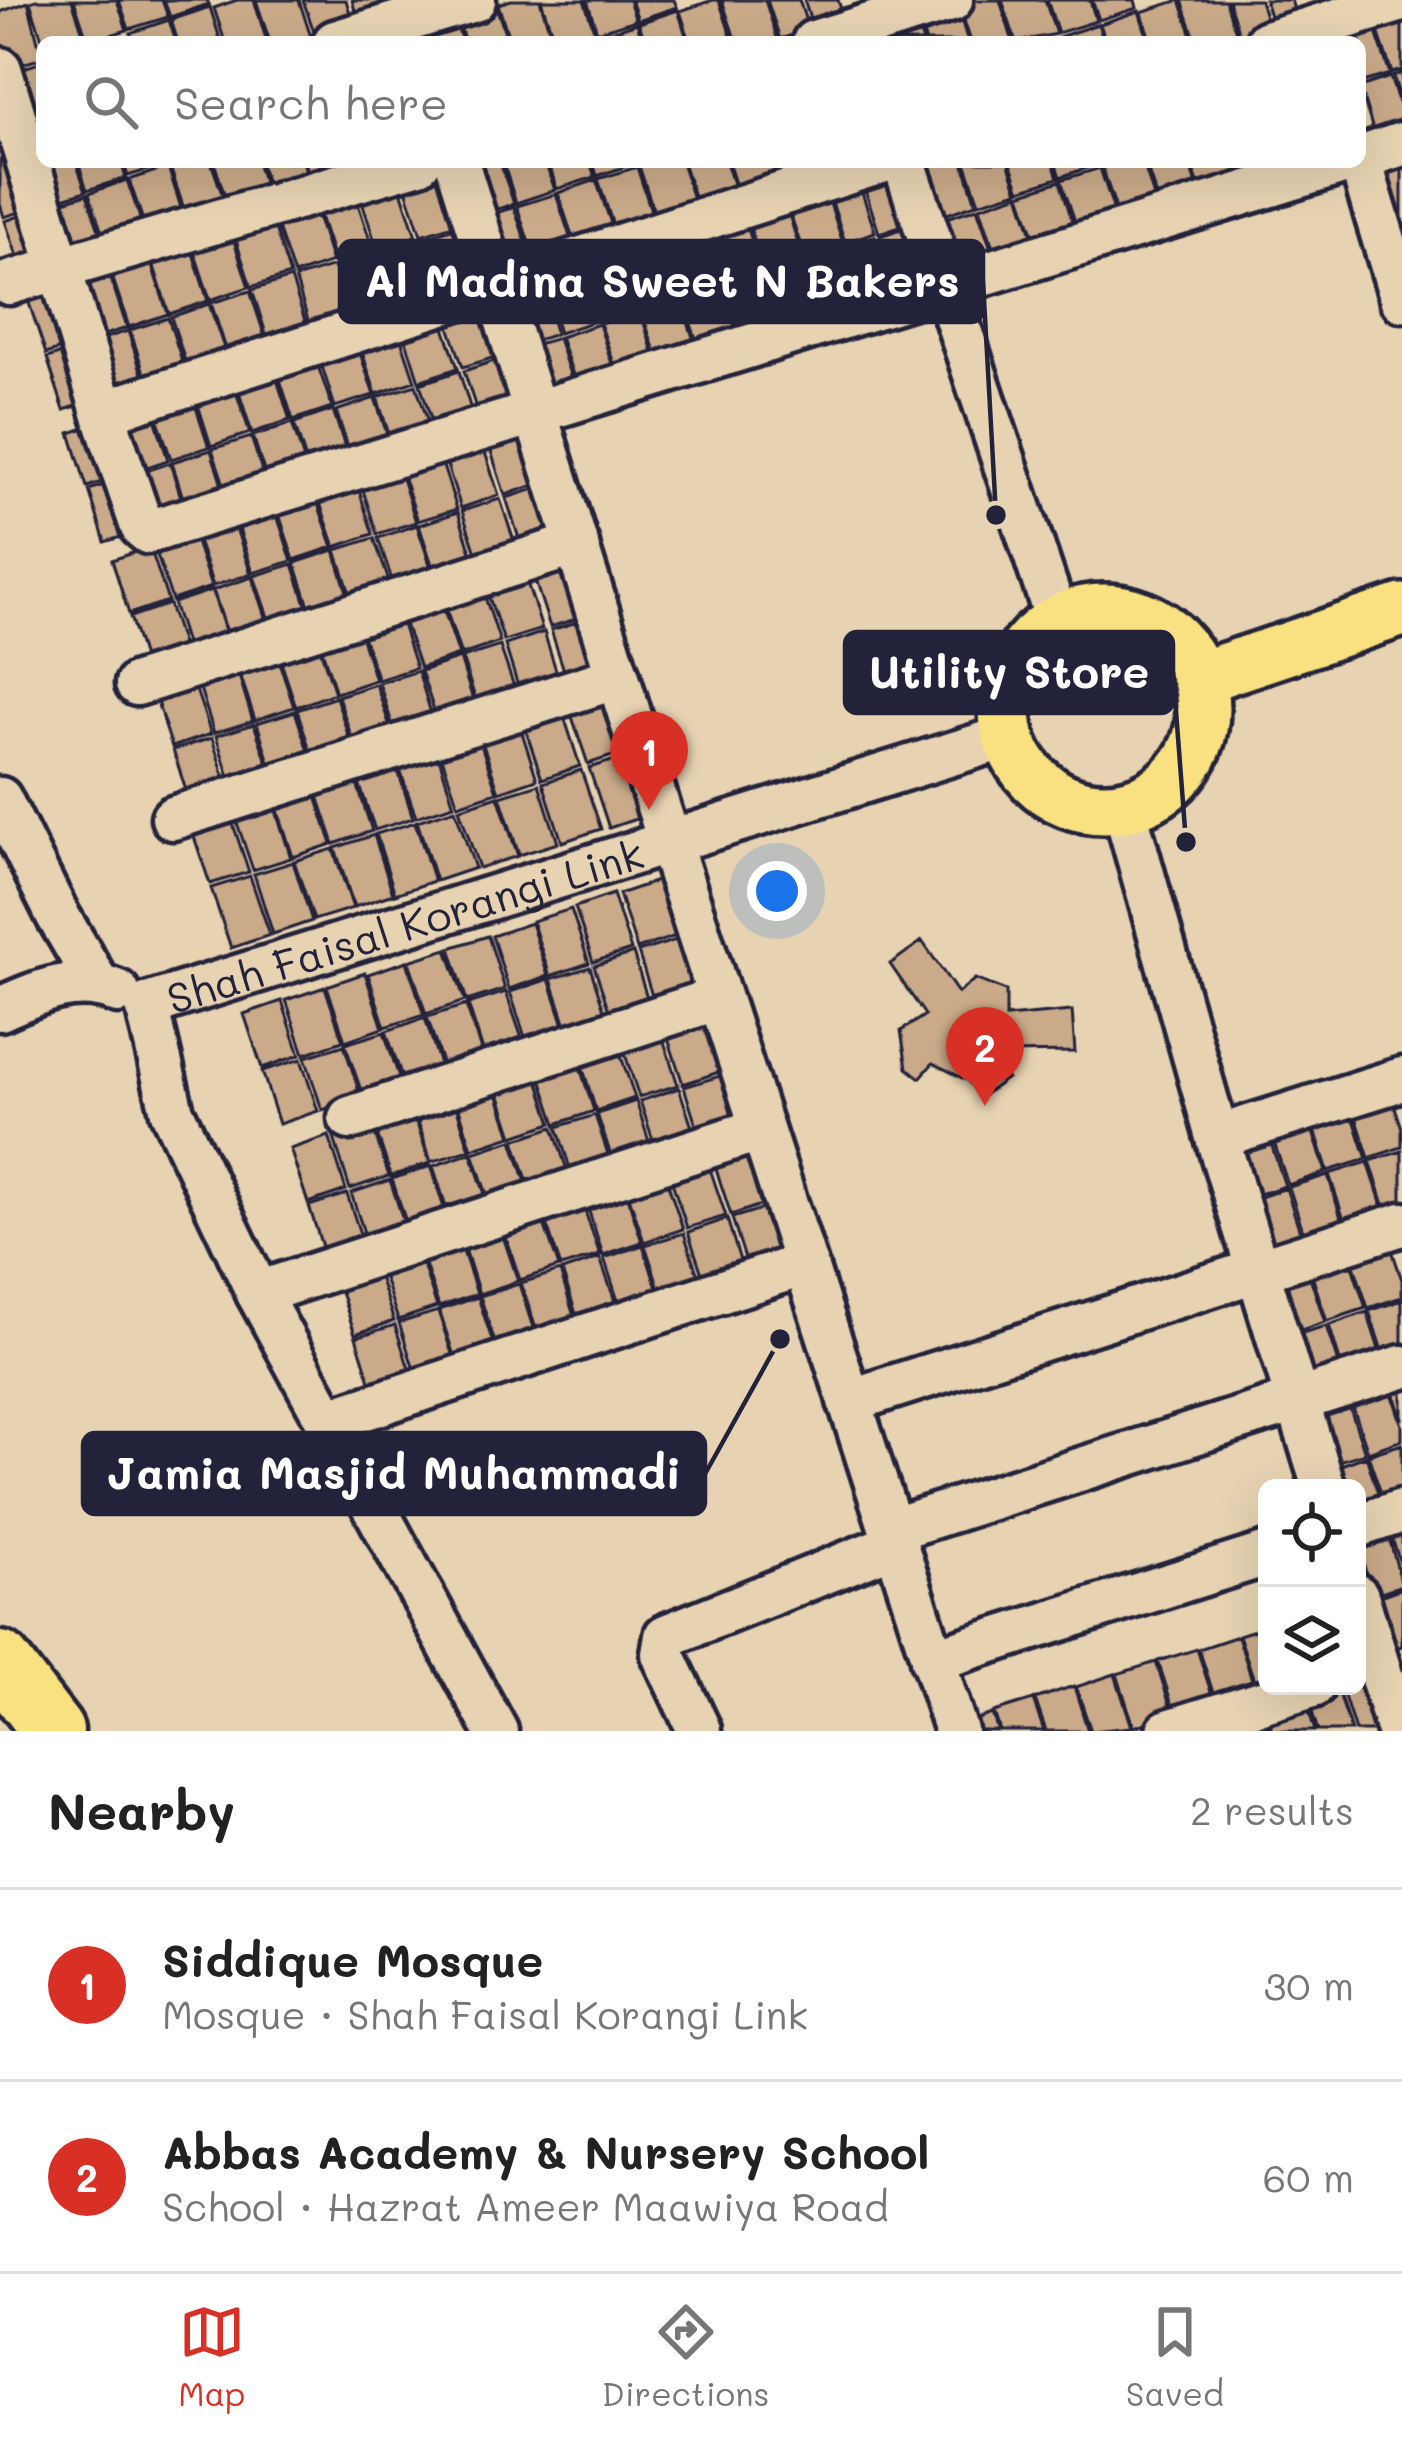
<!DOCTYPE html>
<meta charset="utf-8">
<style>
:root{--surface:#fff;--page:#f2f2f2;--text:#222;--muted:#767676;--line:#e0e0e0;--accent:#d93025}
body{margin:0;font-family:Mali,sans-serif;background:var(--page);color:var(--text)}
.controls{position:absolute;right:36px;bottom:36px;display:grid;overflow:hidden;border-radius:18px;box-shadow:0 12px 48px #0002}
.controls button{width:108px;height:108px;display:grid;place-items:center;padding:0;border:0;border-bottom:3px solid var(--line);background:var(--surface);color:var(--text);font:60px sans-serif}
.you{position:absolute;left:777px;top:891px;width:42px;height:42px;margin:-30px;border:9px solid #fff;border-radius:50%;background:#1a73e8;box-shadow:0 0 0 18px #1a73e833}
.badge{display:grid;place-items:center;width:78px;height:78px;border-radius:50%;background:var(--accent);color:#fff;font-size:39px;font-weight:700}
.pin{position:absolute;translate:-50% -99px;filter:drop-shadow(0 3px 6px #0008)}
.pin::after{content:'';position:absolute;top:63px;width:42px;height:36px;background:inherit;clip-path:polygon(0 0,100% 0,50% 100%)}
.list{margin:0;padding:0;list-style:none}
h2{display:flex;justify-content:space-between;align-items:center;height:156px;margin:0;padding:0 48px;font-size:51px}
h2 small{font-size:39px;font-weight:400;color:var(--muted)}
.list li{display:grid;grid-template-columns:78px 1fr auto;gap:36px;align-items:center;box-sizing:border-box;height:192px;padding:0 48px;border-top:3px solid var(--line)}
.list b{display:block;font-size:45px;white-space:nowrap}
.list p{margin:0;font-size:39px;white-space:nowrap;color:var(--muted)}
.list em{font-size:39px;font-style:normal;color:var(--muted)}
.icon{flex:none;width:66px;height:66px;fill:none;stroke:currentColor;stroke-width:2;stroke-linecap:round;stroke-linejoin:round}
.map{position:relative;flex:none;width:1402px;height:1731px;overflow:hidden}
.search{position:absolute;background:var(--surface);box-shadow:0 12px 48px #0002;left:36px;right:36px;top:36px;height:132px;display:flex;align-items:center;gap:30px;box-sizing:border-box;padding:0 42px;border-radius:18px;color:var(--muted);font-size:45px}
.sheet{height:540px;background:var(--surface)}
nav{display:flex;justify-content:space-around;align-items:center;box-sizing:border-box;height:168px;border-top:3px solid var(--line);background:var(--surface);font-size:33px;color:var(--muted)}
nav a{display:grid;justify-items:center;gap:6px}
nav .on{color:var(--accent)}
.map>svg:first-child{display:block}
.building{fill:#caaa89;stroke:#22223b;stroke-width:3}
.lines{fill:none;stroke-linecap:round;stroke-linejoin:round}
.minor-casing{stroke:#22223b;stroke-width:51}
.major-casing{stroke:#22223b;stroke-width:60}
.highway-casing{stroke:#22223b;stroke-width:69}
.minor{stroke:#e7d3b2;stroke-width:42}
.major{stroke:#f9e181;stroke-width:51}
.highway{stroke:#f9e181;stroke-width:60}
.labels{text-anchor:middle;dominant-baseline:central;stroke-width:10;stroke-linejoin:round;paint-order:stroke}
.street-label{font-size:42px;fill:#22223b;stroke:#e7d3b2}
.leader{fill:none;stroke:#22223b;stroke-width:4.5}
.callout-dot{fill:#22223b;stroke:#e7d3b2;stroke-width:4.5}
.callout{fill:#22223b;stroke:#22223b;stroke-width:4.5}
.callout-label{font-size:45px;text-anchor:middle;font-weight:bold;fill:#fff}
</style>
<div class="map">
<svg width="1402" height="1731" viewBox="0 0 1402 1731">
<rect width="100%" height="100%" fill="#e7d3b2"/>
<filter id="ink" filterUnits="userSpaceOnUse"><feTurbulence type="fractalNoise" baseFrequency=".00833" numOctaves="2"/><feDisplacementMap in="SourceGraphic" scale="24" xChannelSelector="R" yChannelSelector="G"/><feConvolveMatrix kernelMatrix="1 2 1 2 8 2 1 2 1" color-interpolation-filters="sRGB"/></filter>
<g filter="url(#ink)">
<path class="building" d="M36,0H72L86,42H43L30,2Z
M74,0H117L127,30L88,42Z
M119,0H162L168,17L129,29Z
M164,0H207L209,4L170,17Z
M237,0H254L267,42H225L214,8Z
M256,0H299L311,37L297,42H270Z
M303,0H346L353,23L315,35Z
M352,0H395L396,5L357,18Z
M511,0H540L553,42H510L498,4Z
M541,0H584L595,33L555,42Z
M587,0H629L636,20L597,32Z
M631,0H674L677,7L638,20Z
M713,0H719L733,42H690L680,11Z
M722,0H765L778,41L736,42Z
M767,0H799L809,30L780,39Z
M804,0H838L843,15L812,25Z
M975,0H1000L1013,42H971L959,5Z
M1002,0H1045L1056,34L1016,42Z
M1047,0H1090L1096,21L1058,33Z
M1092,0H1135L1137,8L1099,20Z
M1180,0L1194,42H1151L1141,12Z
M1182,0H1225L1239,41L1196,42Z
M1228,0H1260L1269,30L1241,40Z
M1265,0H1291L1297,19L1273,26Z
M28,2L42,58L7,69L0,48V12Z
M496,6L508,42H465L457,18Z
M957,6L968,42H926L918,19Z
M210,7L221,42H178L171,20Z
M678,10L688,42H645L639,23Z
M1402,10V70L1392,73L1374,19Z
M1139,11L1149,42H1106L1100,24Z
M455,19L462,42H426L422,30Z
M169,20L176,42H133L130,33Z
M916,20L923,42H887L883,31Z
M1372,20L1390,74L1360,83V42H1343L1339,30Z
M637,23L643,42H600L598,36Z
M1098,24L1104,42H1061L1059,37Z
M42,62V120L25,125L8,73Z
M1402,73V104L1393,76Z
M1390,77L1402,113V131L1376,140L1360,87Z
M26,151L43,205L4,217L0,204V159Z
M1402,157V216L1395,219L1377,165Z
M42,162H76L86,191L47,203Z
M78,162H121L126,178L87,190Z
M123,162H166L167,164L128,176Z
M184,162H211L227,208L188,221L170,167Z
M214,162H257L268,196L229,209Z
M260,162H303L310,183L271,196Z
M305,162H348L312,184Z
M464,162H500L514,204L481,214Z
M503,162H545L555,190L516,203Z
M548,162H590L595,177L557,189Z
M593,162H636V163L597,176Z
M651,162H681L696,208L657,221L639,166Z
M683,162H726L737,196L698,209Z
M728,162H771L778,183L739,196Z
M773,162H816L780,183Z
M926,162H963L976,204L944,215Z
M965,162H1008L1018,191L979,203Z
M1010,162H1053L1058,178L1020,190Z
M1055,162H1098L1099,164L1060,177Z
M1117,162H1143L1158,209L1120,221L1102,167Z
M1145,162H1189L1200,197L1161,210Z
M1191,162H1234L1241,184L1202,196Z
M1236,162H1278L1243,185Z
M168,167L185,220L147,232L129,180Z
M442,167L460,223L421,235L403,180Z
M637,167L654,220L615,232L598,179Z
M891,168L909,223L879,233L861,177Z
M1100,168L1117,220L1079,233L1061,180Z
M857,177L875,232L845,242L827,187Z
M127,180L145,233L106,245L89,193Z
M596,180L614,232L575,245L558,193Z
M398,181L416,236L377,248L359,193Z
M1060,181L1076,233L1037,245L1020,194Z
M825,188L843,243L804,255L786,201Z
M87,194L104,246L65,259L48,206Z
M556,194L573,246L534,258L517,206Z
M1019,194L1036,247L997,259L980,207Z
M355,195L373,249L335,262L317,207Z
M785,202L802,256L763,268L746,215Z
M514,207L532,260L500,270L484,217Z
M44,208L62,261L23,273L5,221Z
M977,208L995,260L963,271L946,218Z
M315,209L332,262L294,275L276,222Z
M743,215L761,267L722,280L705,227Z
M273,222L290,275L251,287L234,234Z
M461,226L477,276L438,288L422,238Z
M910,226L927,276L897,286L880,236Z
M703,228L720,280L681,293L664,241Z
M232,235L249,287L210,300L193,248Z
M875,236L893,290L864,300L847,245Z
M417,239L435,294L396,306L378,252Z
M662,240L679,294L640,306L623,253Z
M191,247L208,301L169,314L152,260Z
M374,253L392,308L354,320L335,265Z
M803,259L821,313L782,326L764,272Z
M150,260L168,314L129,327L111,273Z
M334,266L351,320L312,333L295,278Z
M580,266L598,320L559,333L542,279Z
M762,271L780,326L741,339L723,284Z
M109,273L127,328L88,340L70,286Z
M291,278L309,333L270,346L252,290Z
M539,280L556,334L524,344L506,291Z
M721,284L739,338L700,351L682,297Z
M67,288L84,341L46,354L28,300Z
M250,291L268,346L229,358L211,303Z
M680,297L697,350L659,363L641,310Z
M483,300L502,355L463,367L444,312Z
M209,304L227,357L188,370L171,317Z
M640,310L656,362L618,375L600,323Z
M439,313L458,368L419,381L401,325Z
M168,318L185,370L147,382L130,330Z
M599,324L616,376L578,389L560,337Z
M397,327L415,381L376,394L358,340Z
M128,331L145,383L107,396L89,343Z
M558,338L575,390L544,400L526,347Z
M356,341L374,395L335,407L318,354Z
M86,345L102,398L64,410L47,358Z
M314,354L332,407L293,420L276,367Z
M503,358L519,408L480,421L464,371Z
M273,367L290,420L252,433L235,380Z
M459,371L476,426L437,438L420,384Z
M232,380L250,433L211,446L194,392Z
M416,385L434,440L395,453L377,397Z
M191,392L209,447L171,459L153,405Z
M375,398L393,452L354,465L336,411Z
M151,405L168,460L130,473L112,418Z
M333,410L351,466L312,479L294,423Z
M108,420L126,474L87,487L70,433Z
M292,423L310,478L270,490L253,436Z
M525,427L544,482L505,495L487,439Z
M251,437L268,489L230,502L212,449Z
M481,440L499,495L461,508L443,453Z
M211,450L227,502L188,515L172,462Z
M439,454L457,509L418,521L400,467Z
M170,463L187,516L148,528L131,476Z
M399,469L416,522L377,534L360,481Z
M127,477L144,530L105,542L89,490Z
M356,481L373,534L335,547L317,494Z
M544,486L561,535L522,548L506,498Z
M315,495L333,547L294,560L277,508Z
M500,499L518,553L480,565L462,511Z
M274,506L292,561L253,573L236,519Z
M458,512L476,567L437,580L419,525Z
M233,519L251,574L213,586L195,532Z
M417,525L435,580L396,592L378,538Z
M193,533L211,587L172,600L154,546Z
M374,538L393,593L354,606L336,550Z
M150,547L168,601L129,614L112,560Z
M334,550L351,605L313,618L295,563Z
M571,559L589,615L550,627L532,572Z
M293,564L310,616L272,629L254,576Z
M524,573L542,629L504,641L485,586Z
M252,577L269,629L230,642L213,590Z
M482,588L500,642L461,655L443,600Z
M212,590L229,643L190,656L173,603Z
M441,602L459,655L420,668L402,615Z
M169,604L186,657L147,670L130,617Z
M399,615L416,668L378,680L360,627Z
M590,618L606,668L567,680L551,630Z
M359,628L375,680L336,693L319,641Z
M544,632L561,686L522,699L505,645Z
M317,640L335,693L296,707L278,653Z
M500,646L519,701L480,713L462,658Z
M276,653L294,707L255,720L237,665Z
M460,658L477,713L439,726L421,671Z
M236,666L253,721L214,733L197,679Z
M418,671L435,726L397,739L379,683Z
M193,681L211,734L172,747L154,693Z
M376,684L394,739L356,751L338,696Z
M607,692L627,751L588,764L568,705Z
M336,697L353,750L314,762L297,710Z
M561,707L580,766L542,779L522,719Z
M295,711L312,763L273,775L257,723Z
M518,720L537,779L499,792L479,733Z
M254,724L272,776L233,789L216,736Z
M477,733L497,792L458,805L438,746Z
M212,738L229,791L190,803L173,750Z
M435,746L454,805L416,817L396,758Z
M628,756L648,815L609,828L589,768Z
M394,758L413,818L375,830L355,771Z
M581,770L601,829L562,842L543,783Z
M353,771L372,831L334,844L314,784Z
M539,784L558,843L519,855L500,796Z
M312,785L332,844L293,857L274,798Z
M498,796L518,856L479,868L459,809Z
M272,798L291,858L253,870L233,811Z
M455,809L475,868L436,881L417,821Z
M229,812L249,872L210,884L190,825Z
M415,822L434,881L395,894L376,834Z
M374,835L393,894L354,907L335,848Z
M333,849L353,908L314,920L294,861Z
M293,862L312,921L273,934L254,874Z
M250,876L270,935L231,948L211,888Z
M657,881L676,936L637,949L619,894Z
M613,894L631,950L593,962L575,907Z
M571,909L589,963L550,976L532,921Z
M531,923L548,976L509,989L492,936Z
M488,936L505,989L467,1001L450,948Z
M676,940L693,990L654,1002L638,952Z
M922,941L958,993L975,979L1006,991V1017L1072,1011L1075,1052L1005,1053L1007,1078L981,1097L968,1081L933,1063L920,1078L907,1068L901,1031L925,1015L890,964Z
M447,949L465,1001L426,1014L409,961Z
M633,953L650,1007L612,1020L594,966Z
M407,961L424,1015L385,1027L368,974Z
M590,967L608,1022L569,1034L551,979Z
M365,973L383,1028L345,1041L327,986Z
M549,979L567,1034L528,1046L510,992Z
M325,987L343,1041L304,1054L286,1000Z
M506,992L525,1047L486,1060L468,1004Z
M282,1001L300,1055L262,1068L244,1014Z
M466,1005L484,1059L445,1072L427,1017Z
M704,1016L722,1071L683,1084L665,1029Z
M425,1018L442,1071L404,1083L386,1031Z
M660,1029L678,1085L639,1097L621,1042Z
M384,1032L401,1083L363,1096L345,1044Z
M617,1044L635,1098L596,1111L579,1056Z
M344,1045L361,1097L322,1110L305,1057Z
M577,1058L594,1111L556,1124L538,1070Z
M301,1059L318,1111L279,1124L262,1071Z
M535,1071L552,1123L513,1136L496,1084Z
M723,1075L739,1125L700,1138L684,1087Z
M494,1084L511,1136L472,1149L455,1096Z
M679,1088L697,1142L658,1155L640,1101Z
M1390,1092L1402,1128V1147L1369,1158L1352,1104Z
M453,1096L470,1150L431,1162L414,1109Z
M636,1101L654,1157L616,1170L597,1114Z
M1349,1104L1367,1159L1328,1171L1311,1117Z
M412,1109L430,1163L391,1176L373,1121Z
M595,1115L613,1169L574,1181L557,1127Z
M1308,1117L1326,1172L1288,1185L1270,1130Z
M371,1122L389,1176L350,1189L333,1135Z
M553,1127L571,1182L532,1195L514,1140Z
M1267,1131L1285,1186L1253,1196L1235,1142Z
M329,1136L346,1190L308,1203L290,1149Z
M512,1140L530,1194L491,1207L473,1153Z
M751,1147L770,1202L731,1215L713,1160Z
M1402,1151V1209L1387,1214L1370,1161Z
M471,1153L489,1206L450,1219L433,1166Z
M707,1160L726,1216L687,1228L669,1173Z
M1368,1162L1385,1214L1346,1226L1329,1174Z
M431,1166L447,1218L409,1231L392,1179Z
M665,1175L683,1229L644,1242L626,1187Z
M1328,1175L1344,1228L1306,1240L1289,1187Z
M390,1180L407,1232L368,1245L351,1193Z
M1286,1188L1303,1241L1272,1251L1255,1199Z
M625,1189L642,1242L603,1255L586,1202Z
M347,1194L364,1246L326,1259L309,1206Z
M582,1202L600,1255L561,1267L543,1214Z
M771,1206L787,1256L748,1268L732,1218Z
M541,1215L559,1267L520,1280L503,1228Z
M727,1219L744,1273L706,1286L688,1232Z
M500,1227L518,1281L479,1294L462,1239Z
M684,1233L702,1288L663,1300L645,1245Z
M459,1239L477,1294L439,1307L421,1252Z
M1389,1241L1402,1280V1297L1368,1308L1350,1253Z
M643,1245L661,1300L622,1313L604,1258Z
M419,1253L437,1307L398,1320L380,1266Z
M1348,1254L1366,1308L1327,1321L1309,1267Z
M600,1258L619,1313L580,1326L562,1271Z
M376,1268L394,1321L355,1334L337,1280Z
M1307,1268L1325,1322L1292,1333L1275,1279Z
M560,1271L577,1326L539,1338L521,1283Z
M519,1284L536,1337L497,1349L480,1296Z
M478,1297L495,1349L456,1362L439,1310Z
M1402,1300V1358L1386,1363L1369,1311Z
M438,1311L455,1363L416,1376L399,1323Z
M1367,1312L1384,1365L1345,1377L1329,1325Z
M395,1325L412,1378L373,1390L356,1337Z
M1326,1326L1343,1378L1312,1388L1295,1335Z
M1402,1380V1420L1391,1384Z
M1389,1385L1402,1425V1440L1368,1452L1350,1398Z
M1347,1399L1365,1453L1333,1463L1315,1409Z
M1402,1444V1502L1386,1508L1368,1455Z
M1366,1456L1383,1509L1357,1517V1488H1342L1335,1467Z
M1402,1525V1569L1389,1529Z
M1387,1530L1402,1585L1372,1595L1357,1540Z
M1402,1588V1646L1391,1650L1374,1598Z
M1267,1626V1686L1257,1689L1239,1635Z
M1238,1636L1255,1689L1216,1702L1199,1649Z
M1197,1649L1214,1701L1175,1714L1158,1661Z
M1156,1662L1173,1714L1134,1727L1117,1674Z
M1115,1674L1132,1727L1091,1731L1076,1687Z
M1364,1679L1381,1731H1355L1341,1687L1357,1686V1682Z
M1074,1686L1088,1731H1046L1035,1699Z
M1337,1687L1351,1731H1318L1307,1696Z
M1305,1698L1315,1731H1272L1266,1711Z
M1033,1700L1044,1731H1000L994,1712Z
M1264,1712L1270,1731H1227Z
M992,1714L998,1731H962L960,1725Z"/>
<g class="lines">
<g class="minor-casing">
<g id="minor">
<path d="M335,42L474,0"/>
<path d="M814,42L951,0"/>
<path d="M1267,42L1402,0"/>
<path d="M0,69L103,412L142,527L148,532L1346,162"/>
<path d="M1360,158L1402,144"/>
<path d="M1360,161L1402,300"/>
<path d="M457,162L669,841L956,1731"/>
<path d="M904,162L1057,620"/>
<path d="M9,283L419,162"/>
<path d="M103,412L881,162"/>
<path d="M137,684L577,544"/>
<path d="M0,799L58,916L99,986"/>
<path d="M1124,807L1217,1137L1324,1488"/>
<path d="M173,818L618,677"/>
<path id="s1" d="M147,1005L1009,736"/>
<path d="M147,1005L172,1112L258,1293L496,1731"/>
<path d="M0,1009C38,992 78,974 118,992"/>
<path d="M350,1118L719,998"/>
<path d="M1217,1137L1402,1079"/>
<path d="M258,1293L761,1129"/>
<path d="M849,1401L1402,1224"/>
<path d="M329,1420L805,1264"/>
<path d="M1357,1526L1402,1511"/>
<path d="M891,1530L1402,1367"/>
<path d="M1357,1596L1398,1731"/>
<path d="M932,1660L1267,1554"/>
<path d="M699,1730L663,1654L666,1636L895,1544"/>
<path d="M1168,1731L1313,1686"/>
</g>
</g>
<g class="major-casing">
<path id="major" d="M1005 709a99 99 0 1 1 198 0a99 99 0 1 1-198 0Z
M1199,678L1402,610"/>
</g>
<g class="highway-casing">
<path id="highway" d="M0,1662L53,1731"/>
</g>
<use href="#minor" class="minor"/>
<use href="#major" class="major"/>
<use href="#highway" class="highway"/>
</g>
</g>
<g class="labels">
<g class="street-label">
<text stroke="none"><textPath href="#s1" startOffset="270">Shah Faisal Korangi Link</textPath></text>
</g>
</g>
<path class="leader" d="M996 515L983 281M1186 842L1173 672M780 1339L705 1474"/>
<g class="callout-dot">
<circle cx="996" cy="515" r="12"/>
<circle cx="1186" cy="842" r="12"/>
<circle cx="780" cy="1339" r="12"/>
</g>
<g class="callout">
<rect x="340" y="241" width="643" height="81" rx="12"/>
<rect x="845" y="632" width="328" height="81" rx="12"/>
<rect x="83" y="1433" width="622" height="81" rx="12"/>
</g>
<g class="callout-label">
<text x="662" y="297">Al Madina Sweet N Bakers</text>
<text x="1009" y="688">Utility Store</text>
<text x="394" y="1489">Jamia Masjid Muhammadi</text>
</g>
</svg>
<div class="controls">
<button><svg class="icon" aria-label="locate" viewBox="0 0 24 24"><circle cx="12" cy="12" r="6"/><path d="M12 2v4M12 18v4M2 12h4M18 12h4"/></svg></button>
<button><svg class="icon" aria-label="layers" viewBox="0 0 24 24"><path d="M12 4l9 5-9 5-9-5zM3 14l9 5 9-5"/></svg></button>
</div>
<div class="you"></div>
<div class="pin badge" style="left:649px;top:810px">1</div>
<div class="pin badge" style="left:985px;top:1106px">2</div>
<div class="search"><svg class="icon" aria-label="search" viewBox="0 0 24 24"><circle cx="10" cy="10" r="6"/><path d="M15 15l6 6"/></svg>Search here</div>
</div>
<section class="sheet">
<h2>Nearby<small>2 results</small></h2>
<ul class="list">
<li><span class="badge">1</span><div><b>Siddique Mosque</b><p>Mosque · Shah Faisal Korangi Link</p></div><em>30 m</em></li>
<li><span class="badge">2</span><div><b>Abbas Academy &amp; Nursery School</b><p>School · Hazrat Ameer Maawiya Road</p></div><em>60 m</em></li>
</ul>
</section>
<nav>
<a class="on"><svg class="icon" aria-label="map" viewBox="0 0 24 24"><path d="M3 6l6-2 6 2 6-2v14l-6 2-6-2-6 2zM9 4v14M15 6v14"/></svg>Map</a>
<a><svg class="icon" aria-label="directions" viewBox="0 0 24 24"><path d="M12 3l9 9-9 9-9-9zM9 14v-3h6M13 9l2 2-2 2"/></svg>Directions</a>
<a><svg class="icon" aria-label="saved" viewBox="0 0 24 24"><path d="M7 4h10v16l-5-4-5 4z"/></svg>Saved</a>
</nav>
